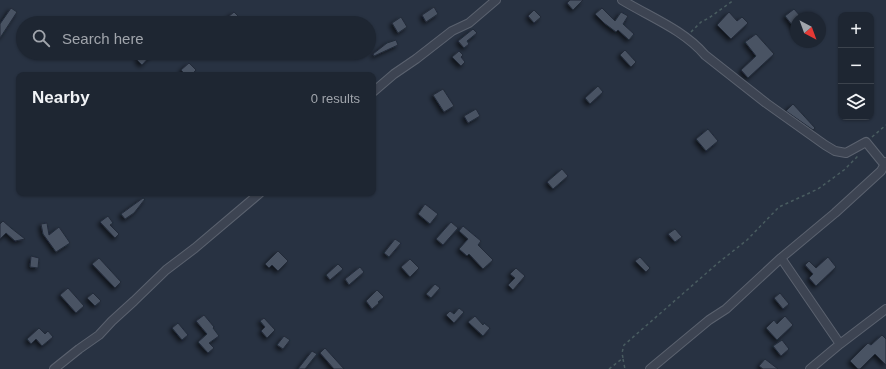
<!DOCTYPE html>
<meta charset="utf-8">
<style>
:root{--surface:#1e2632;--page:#262e3a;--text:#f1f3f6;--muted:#a1a5ac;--line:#3c434d}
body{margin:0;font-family:Arial,sans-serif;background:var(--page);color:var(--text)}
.controls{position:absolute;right:12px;top:12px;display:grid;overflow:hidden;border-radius:8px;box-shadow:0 1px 3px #0004}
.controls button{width:36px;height:36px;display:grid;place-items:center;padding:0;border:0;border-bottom:1px solid var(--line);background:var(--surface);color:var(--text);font:20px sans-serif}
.compass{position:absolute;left:790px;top:12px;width:36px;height:36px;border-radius:50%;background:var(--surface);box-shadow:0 1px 3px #0004;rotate:139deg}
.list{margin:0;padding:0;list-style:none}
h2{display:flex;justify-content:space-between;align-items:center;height:52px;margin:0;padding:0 16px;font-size:17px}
h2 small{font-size:13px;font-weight:400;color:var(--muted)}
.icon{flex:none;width:22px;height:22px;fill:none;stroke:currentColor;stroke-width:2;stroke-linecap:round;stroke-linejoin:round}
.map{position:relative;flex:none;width:886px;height:369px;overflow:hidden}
.search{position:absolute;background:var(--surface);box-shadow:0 1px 3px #0004;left:16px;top:16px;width:360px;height:44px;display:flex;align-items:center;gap:10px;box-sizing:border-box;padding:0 14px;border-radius:22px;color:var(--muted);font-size:15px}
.panel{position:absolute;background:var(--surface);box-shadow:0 1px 3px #0004;left:16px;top:72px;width:360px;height:124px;border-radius:8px}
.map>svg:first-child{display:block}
.building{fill:#485264;stroke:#232b39;filter:url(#shadow)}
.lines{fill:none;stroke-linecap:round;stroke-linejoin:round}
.minor-casing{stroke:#5b626f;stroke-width:10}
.path{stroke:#495c60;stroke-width:1.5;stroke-dasharray:3 3;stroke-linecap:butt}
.minor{stroke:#3d4452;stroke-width:8}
</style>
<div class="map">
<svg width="886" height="369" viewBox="0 0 886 369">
<defs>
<filter id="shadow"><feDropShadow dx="-2.5" dy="2.5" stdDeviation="2" flood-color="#0009"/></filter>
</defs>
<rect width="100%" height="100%" fill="#283242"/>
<path class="building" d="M570,0H583L573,10L567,3Z
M434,7L438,14L426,22L422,15Z
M11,8L17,12L0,38V24Z
M602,8L615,21L621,12L628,16L623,24L634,34L629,40L618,30L616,32L604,23L595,14Z
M794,9L802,18H796V30L785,16Z
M534,10L541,17L534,23L528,16Z
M234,12L238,16L230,23H221Z
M729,12L737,21L742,17L748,23L731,39L717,25Z
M401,17L407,27L398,33L392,23Z
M473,29L477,33L467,41L469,44L464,48L458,41Z
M756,34L774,54L748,78L741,70L756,56L745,42Z
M396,40L398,45L374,56L373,54L387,43Z
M625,50L636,62L631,67L620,55Z
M459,51L463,55L461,57L465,62L461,66L452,57Z
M143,53H153L142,65L137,60Z
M189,63L196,70L191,75H186L181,70Z
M598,86L603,92L590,104L585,98Z
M443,89L454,106L444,112L433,95Z
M793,104L815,128L813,130L786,111Z
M476,109L480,116L468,123L464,116Z
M708,129L718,141L706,151L696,139Z
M562,169L568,176L553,189L547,182Z
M143,198L145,199L134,213L125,219L121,214Z
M425,204L438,214L430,224L418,214Z
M108,216L113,223L110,225L119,234L115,238L100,222Z
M3,221L11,228L25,239L15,241L6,233L0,239V224Z
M451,222L458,228L443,245L436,239Z
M47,223L49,235L59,227L70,243L56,252L43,234L41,224Z
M463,226L481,241L478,245L493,260L483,269L469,254L467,256L459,249L468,239L459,231Z
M675,229L682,237L675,242L668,234Z
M395,239L401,243L389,257L384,253Z
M278,251L288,261L278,271L272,265L269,268L265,264Z
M31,256L39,258L38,268L30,267Z
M640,257L650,268L646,272L635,261Z
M828,257L836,267L816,286L809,278L813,274L805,265L809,261L816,268Z
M99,258L121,282L115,288L92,264Z
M410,259L419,268L410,277L401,267Z
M338,264L343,269L330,280L326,275Z
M360,267L364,272L349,285L345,279Z
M516,268L525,276L513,290L508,285L515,278L510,274Z
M435,284L440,288L431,298L426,294Z
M68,288L84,306L76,313L60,295Z
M377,290L384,297L378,302L379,303L372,309L366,301Z
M93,293L101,301L95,306L87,298Z
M780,293L789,304L783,309L774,298Z
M459,308L464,312L454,323L446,315L450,311L454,314Z
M204,315L214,327L213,328L219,336L209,343L214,348L208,353L198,342L207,334L196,321Z
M475,316L483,325L484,323L490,328L483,336L468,322Z
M785,316L793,325L777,340L766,328L774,320L777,324Z
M264,318L275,330L267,338L261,331L265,327L260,321Z
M178,323L188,335L182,340L172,328Z
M39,328L45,334L48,331L53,337L42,346L36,339L31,344L27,339Z
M882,335L886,339V365L875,354L860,369H858L850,361L868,343L871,345Z
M284,336L290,340L283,349L277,345Z
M782,340L789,349L781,356L773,346Z
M325,348L344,369H334L320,353Z
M312,351L317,354L305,369H298Z
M765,359L778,369H763L759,366Z"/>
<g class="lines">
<g class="minor-casing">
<path id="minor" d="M622,0C650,17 684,30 705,55L766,103L825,145L835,151L846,153L866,142L884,164
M373,92L394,74L416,59L452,31L469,23L496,0
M781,258L840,344
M54,369L79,349L99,335L112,321L134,301L166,270L195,248L260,193
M650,369L709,320L726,309L781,258L835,213L881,171L886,162
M810,369L840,344L886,309"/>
</g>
<path class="path" d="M691,32L701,22L709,18L734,0
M872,137L886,125
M623,359L625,369
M609,369L623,358L622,353L624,345L718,263L747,240L779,207L818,189L844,170L858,156"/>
<use href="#minor" class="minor"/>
</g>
</svg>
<div class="controls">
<button>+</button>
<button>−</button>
<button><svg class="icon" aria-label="layers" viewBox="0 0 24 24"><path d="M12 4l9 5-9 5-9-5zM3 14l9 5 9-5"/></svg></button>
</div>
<svg class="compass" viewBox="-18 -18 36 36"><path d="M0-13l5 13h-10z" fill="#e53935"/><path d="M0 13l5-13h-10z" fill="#a1a5ac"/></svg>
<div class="search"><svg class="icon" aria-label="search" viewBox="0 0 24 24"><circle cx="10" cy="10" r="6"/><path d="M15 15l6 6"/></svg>Search here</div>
<section class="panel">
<h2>Nearby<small>0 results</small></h2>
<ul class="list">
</ul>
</section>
</div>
